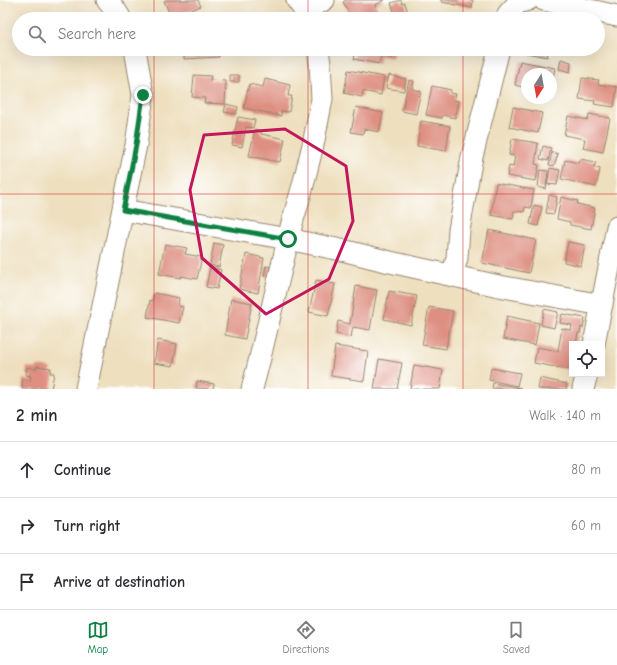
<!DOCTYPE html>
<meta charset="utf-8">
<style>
:root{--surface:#fff;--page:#f2f2f3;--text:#2b2b33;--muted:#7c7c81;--line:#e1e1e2;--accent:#0b8043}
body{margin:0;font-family:"Comic Neue",sans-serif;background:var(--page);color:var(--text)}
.controls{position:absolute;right:12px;bottom:12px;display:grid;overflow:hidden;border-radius:0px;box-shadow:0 4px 16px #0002}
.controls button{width:36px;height:36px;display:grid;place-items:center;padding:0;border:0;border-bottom:1px solid var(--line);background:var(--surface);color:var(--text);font:20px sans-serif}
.compass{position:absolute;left:521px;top:68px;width:36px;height:36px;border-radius:50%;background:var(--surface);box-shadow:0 4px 16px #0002;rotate:191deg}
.stop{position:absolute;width:12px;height:12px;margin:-9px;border:3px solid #0b8043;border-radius:50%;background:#fff}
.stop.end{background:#0b8043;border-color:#fff;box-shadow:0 1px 4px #0008}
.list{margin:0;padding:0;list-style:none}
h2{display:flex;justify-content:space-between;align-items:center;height:52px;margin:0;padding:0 16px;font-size:17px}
h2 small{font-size:13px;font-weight:400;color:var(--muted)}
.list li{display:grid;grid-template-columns:26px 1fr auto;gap:12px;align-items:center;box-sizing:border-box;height:56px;padding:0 16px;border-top:1px solid var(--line)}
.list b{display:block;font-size:15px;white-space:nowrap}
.list em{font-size:13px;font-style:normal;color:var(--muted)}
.icon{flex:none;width:22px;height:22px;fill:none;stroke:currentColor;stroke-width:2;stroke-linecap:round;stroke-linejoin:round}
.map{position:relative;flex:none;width:617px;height:389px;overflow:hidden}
.search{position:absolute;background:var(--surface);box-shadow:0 4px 16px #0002;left:12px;right:12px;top:12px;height:44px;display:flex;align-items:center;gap:10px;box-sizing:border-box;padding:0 14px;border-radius:22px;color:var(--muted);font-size:15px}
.sheet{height:220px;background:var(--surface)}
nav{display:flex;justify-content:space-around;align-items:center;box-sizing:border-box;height:56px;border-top:1px solid var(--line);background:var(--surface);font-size:11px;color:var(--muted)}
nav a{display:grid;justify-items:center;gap:2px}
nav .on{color:var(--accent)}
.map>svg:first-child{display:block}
.building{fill:#de8f81}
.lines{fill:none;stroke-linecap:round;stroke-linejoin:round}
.minor-casing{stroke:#94856e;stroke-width:23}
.minor{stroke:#fff;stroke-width:21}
.route{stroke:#0b8043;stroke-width:5}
.marked{fill:none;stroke:#c2185b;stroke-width:3;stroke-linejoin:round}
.grid{fill:none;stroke:#d62828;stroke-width:1;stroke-opacity:0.55}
</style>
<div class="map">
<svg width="617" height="389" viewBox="0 0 617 389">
<rect width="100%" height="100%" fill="#fff"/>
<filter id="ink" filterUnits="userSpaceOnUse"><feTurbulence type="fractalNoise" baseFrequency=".025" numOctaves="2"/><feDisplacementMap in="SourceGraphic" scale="8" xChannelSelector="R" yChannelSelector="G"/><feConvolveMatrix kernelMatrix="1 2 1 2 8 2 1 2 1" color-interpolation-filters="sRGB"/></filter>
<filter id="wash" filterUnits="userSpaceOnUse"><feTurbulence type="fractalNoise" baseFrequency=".012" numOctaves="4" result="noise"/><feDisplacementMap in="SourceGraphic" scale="16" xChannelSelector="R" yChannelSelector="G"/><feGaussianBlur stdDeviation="0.9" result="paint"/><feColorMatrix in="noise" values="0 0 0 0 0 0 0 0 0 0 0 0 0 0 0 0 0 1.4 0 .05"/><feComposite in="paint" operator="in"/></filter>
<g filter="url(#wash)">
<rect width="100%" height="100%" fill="#eee0bf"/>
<g id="blocks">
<path class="building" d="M166,0H198L201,6L172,19L164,1Z
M346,0H385L375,5L378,11L372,14L374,19H352L343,2Z
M401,0L402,4L405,3L410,19H379L395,14L391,3Z
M441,0H473L472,8L441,2Z
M184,49H219V57L184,59Z
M356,49H395L393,58L381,56L379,64L354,59Z
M526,49H549L547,57L526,53Z
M561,59L571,62L570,72L559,69Z
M520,61L555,68L552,84H551V74H527V88L515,85Z
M348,70L384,77L381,95L363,91L362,97L344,93Z
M194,75L211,76L210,80L226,81L225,104L204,103L205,98L192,97Z
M230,75H239V82H230Z
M389,75L406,79L404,91L386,88Z
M582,78L599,80L598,84L617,87L614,107L594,104L595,101L579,99Z
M265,79L290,85L288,96H292L289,112L281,111V116L244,108L249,84L263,87Z
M409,80L414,81L412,89L421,91L416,114L402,111Z
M432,86L451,90L450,93L456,94L454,100L459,101L455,118L443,115L442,118L426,115Z
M226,104L238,107L236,114L224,112Z
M356,107L383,113L379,132L364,129L363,134L351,132Z
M513,107L542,113L538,133L509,127Z
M589,114L610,118L603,152L583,148L585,139L564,135L568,116L588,120Z
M238,117L255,120L253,128L246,127L242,147L232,145Z
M421,121L450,126L446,151L417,146Z
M255,129L261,131V134L285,139L280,162L249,156Z
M512,139L538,143L535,164L539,165L536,181L507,176L509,166L513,167L515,156L509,155Z
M543,146L551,148L548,161L540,159Z
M552,152L558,154L554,166L549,165Z
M580,159L596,162L594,167L600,169L596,187L561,179L565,160L579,163Z
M550,168L560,170L557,185L547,184Z
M540,170L548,171L546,189L538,187Z
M496,183L534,190L531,208L525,207L524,212L514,211L513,219L491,215Z
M549,195L557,197L554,214L546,213Z
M561,197L578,201L577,204L595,208L591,229L570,225V222L557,219Z
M534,205L542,207L538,226L530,224Z
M489,230L536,240L529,273L482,263Z
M568,242L585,245L581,266L564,262Z
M214,243L223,245L219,267L210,265Z
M165,244L187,248L185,254L202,257L197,279L181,276V278L159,274Z
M246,254L264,258L258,293L239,289Z
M266,266L275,268L273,277L264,276Z
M210,267L221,270L217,289L206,287Z
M316,280L335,284L328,316L309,312Z
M356,286L377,290L370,330L353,327L351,337L336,334L338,321L350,324Z
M389,291L417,296L411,325L384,319Z
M154,293L179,298L178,306L183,307L179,323L147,317L150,300L152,301Z
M231,299L252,303L245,339L225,335Z
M429,307L453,311L446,349L422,345Z
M544,309L558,312L554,328L541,325Z
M562,314L585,318L583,328L581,327L580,333H578L576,344H572V366L571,370L534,363L537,347L558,351L562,328L571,330L572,325L560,323Z
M507,316L539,323L535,345L503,339Z
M158,340L177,344L173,366L154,363Z
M335,346L368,351L364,381L331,376Z
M379,359L402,363L397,389H374Z
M414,365L443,370L440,389H410Z
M37,366L51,368L50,373H54L51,389H22L23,379L30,381L31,376L26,375L27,367L36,369Z
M491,368L520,373L517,386L489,380Z
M540,378L567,384L566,389H538Z
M197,381L214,384L213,389L196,388Z
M493,383L521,388V389H492Z"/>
</g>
</g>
<g filter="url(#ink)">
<use href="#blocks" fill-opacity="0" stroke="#94856e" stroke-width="1"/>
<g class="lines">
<g class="minor-casing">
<path id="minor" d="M107,0L116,11L121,19
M297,0L305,11L309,19
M544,0L617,16
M305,11L324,0
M506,19L508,14L518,3L528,0
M123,210L288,239L346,251L390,262L499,286L602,305
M452,276L457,258L459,230L472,157L499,49
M594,344L617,227
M86,389L136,145L143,95L135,49
M252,389L260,358L292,223L302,189L313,145L322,99L320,64L318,49
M583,389L587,374"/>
</g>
<use href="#minor" class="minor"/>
</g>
</g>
<g class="lines" filter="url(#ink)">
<path class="route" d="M143,95L136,145L123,210L288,239"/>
</g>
<path class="marked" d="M285,129L346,166L353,221L329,279L266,314L202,258L190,190L204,135Z"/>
<path class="grid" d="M154,0V19M308,0V19M463,0V19M154,49V389M308,49V389M463,49V389M0,194H617"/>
</svg>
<div class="controls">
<button><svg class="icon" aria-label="locate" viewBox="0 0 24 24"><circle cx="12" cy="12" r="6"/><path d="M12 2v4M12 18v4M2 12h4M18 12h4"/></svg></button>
</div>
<svg class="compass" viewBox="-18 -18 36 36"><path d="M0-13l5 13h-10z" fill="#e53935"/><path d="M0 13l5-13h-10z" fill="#7c7c81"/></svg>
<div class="stop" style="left:288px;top:239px"></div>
<div class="stop end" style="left:143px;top:95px"></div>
<div class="search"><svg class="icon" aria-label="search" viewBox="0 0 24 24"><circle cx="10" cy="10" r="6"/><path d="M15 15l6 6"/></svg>Search here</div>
</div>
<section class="sheet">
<h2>2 min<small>Walk · 140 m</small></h2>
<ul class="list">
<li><svg class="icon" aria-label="ahead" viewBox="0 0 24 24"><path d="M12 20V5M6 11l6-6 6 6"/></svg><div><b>Continue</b></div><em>80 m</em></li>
<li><svg class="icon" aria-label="right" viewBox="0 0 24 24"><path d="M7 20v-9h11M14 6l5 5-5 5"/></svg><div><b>Turn right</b></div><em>60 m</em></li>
<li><svg class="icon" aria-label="arrive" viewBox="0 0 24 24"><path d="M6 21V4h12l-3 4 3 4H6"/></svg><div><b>Arrive at destination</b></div></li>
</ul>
</section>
<nav>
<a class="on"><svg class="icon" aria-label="map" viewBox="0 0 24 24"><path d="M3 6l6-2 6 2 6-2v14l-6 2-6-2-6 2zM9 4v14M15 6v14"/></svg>Map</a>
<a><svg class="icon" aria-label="directions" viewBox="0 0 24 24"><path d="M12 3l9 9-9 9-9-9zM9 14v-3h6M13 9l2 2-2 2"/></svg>Directions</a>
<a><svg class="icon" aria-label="saved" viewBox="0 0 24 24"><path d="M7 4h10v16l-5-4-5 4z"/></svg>Saved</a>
</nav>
